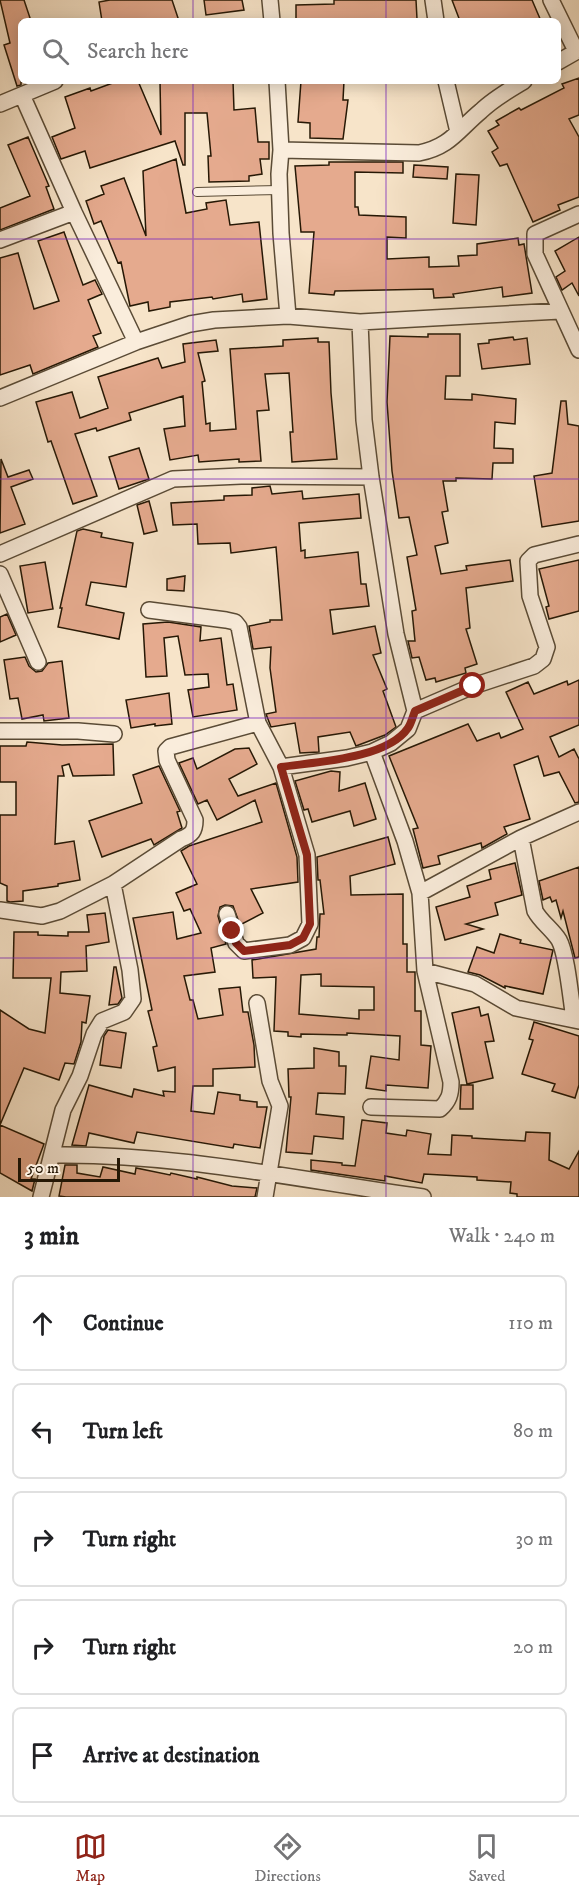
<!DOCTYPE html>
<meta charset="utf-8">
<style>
:root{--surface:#fff;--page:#f6f6f6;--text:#202124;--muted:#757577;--line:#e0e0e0;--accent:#8f2418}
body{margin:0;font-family:"IM FELL DW Pica",serif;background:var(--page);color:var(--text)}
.scale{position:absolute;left:18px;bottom:15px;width:102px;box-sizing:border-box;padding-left:6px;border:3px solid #261805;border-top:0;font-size:16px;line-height:21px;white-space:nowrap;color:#261805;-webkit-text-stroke:4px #faeddc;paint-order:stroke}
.stop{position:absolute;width:18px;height:18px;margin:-14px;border:4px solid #8f2418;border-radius:50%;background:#fff}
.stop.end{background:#8f2418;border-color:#fff;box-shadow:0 2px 6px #0008}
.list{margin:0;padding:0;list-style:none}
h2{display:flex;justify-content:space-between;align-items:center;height:78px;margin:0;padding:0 24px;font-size:26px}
h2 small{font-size:20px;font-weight:400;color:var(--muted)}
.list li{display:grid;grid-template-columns:39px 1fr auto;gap:18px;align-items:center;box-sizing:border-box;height:96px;margin:0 12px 12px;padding:0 12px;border:2px solid var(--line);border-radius:9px}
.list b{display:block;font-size:22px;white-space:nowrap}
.list em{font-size:20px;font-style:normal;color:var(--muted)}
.icon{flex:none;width:33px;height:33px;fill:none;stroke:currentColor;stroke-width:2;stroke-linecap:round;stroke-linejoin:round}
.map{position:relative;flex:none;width:579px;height:1197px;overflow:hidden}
.search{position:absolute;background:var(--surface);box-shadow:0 3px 15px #0003;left:18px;right:18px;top:18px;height:66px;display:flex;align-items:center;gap:15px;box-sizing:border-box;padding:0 21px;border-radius:9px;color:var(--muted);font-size:22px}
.sheet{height:618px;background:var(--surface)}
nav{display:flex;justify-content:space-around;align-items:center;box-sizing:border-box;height:84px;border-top:2px solid var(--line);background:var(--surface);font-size:16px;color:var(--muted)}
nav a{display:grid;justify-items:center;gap:3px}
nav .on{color:var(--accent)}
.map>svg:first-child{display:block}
.building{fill:#e5aa8e;stroke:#261805;stroke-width:1.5;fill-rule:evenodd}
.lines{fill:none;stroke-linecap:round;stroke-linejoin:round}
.service-casing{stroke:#5a4b36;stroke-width:10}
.minor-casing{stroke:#5a4b36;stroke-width:18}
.service{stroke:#faeddc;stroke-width:8}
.minor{stroke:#faeddc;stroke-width:15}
.route{stroke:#8f2418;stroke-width:8}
.grid{fill:none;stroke:#7b2cbf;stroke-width:1.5;stroke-opacity:0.55}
</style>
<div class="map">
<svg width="579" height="1197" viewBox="0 0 579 1197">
<rect width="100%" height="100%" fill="#f7e4c9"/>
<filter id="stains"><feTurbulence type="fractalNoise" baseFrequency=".00333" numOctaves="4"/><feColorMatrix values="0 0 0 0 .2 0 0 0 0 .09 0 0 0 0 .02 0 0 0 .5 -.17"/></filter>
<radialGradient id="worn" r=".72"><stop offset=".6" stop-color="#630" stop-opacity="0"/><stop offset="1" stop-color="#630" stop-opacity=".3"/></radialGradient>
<path class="building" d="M0,0H24L31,21H21V85L17,86L4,45L10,43Z
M110,0H172L179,21H102L99,2Z
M204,0H242L244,10L206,15Z
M334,0H416L417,19L296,21V5L334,4Z
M452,0H532L541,21H460Z
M579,78V115L569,119L579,137V197L558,205L560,210L533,222L507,164L500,166L492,152L498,148L488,131L499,125L496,121L519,108L521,110L564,88L562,84Z
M118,81H138L161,135L160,81H233L234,110L255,108L258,142H269V159H260L262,174L249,176V181L209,182L208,156H211L207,113H185V165H183L175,141L90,168L85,151L61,159L52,137L75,128L65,97L90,88L91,91Z
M301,81H344L343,100H348L343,139L310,138V123L298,122Z
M28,137L49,186L46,187L54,209L0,230V208L30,196L8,145Z
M176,159L186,213L207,209L206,203L226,200L230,225L259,222L267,299L243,302L242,294L213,299L212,297L170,302V307L149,311L148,302L130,306L121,262L118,263L101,221L94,224L86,201L104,194L101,186L124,178L146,236L143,171Z
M329,162H403V173L355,172V207H358L359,215L406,217V238L387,237V259L429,257V267L459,266L458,256L477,255V244L518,238L519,245L524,244L532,293L503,297L502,287L453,294L454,297L434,298L433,289L335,291L334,295L309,293L314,232H301L295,166L329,165Z
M414,165L448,167L447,179L413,177Z
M456,174L479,175L476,225L453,223Z
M64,232L83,285L95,280L102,294L88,300L101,333L93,336L98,347L33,374L30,365L0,375V258L18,253L34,309L59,301L38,241Z
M579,237V296L572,283L562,290L556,277L565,271L555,251Z
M428,334H460V376H446L445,399L472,400V394L516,399L515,424L495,422L494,448L513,449V463H493L492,479L456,478V481H443L448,511L442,512L448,543L435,546L441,574L467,570L466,566L510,560L513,581L466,588L470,628L466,629L477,664L465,668L466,673L436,682L435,678L426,680L419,657L412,658L408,641H415L412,611L416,610L407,557L417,555L409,517L399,518L392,471L387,402L390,336L428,337Z
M513,337L514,340L527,338L530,364L482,369L478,344L489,343V340Z
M318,338V342H329L331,393L337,459L292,462L290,432H293L289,373L265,374L269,410L257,411L261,461L239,462V459L199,462L198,455L170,460L164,429L185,426L183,396L129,413L131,420L97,431L96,428L75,434L97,496L73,504L51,441L48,442L36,402L72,392L80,418L108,408L98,377L158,358L162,368L185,362L183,344L216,340L218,351L198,353L205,381L202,382L206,424L210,423V431L236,429L230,349L283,346V340Z
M561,401H566L568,424L579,426V521L542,527L534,476L552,473Z
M139,448L149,479L119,489L109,457Z
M1,459L8,477L29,470L33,479L11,487L25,524L0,533Z
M270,486L272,494L302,491L303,499L359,494L361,518L299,523L301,551L305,550V558L358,552L361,584H366L369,606L330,610L333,634L375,626L381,653L373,655L387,689L383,691L396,727L385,735L356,746L350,732L318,737L319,752L300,753L295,723L271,727L266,714L276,712L270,668L271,647L253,649L249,626L270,622V620H282L276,547L231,553L230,543L198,544L197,524L173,525L171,503L224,500V496L252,495V488Z
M149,501L157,531L144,534L137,505Z
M83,529L102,533L101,537L133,543L126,587L91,582L86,605L124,613L119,639L58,627L62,608H60L77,531Z
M579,560V611L549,619L546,607L549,606L539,569Z
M45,562L53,609L28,613L20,566Z
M185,576L184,591L167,590V579Z
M7,614L16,635L0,642V617Z
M168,622L201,627L200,641L221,638L227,685L233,684L237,710L193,717L188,690L209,687L208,674L185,675L178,636L164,638L167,676L146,677L143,624Z
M25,657L29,666L36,672L42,671L48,663L62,661L69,718L44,721L43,715L22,719L18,698L10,699L4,660Z
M579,680V725L550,737L559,757L574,749L579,759V802L575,803L559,772L544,776L538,756L514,765L530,819L504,827L507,834L482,848L481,843L438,856L440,864L423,868L413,829L418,828L389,756L468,724L477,741L499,733L501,738L523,729L506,692L528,682L534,694L567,681L568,685Z
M169,693L172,724L155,726V724L131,728L126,700Z
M27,742L62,745L113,744L114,775L73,776L69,764L62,766L64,776H58L55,844L74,841L80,880L58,884V886L23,891V901L10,902L7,901V886L0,883V815H16V782H0V746H26Z
M249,748L257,764L229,779L238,796L276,783L297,857L298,882L251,889L263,913L240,925L233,906L225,905L220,907L218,916L226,944L211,948L215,972L184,976L190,1000H193L198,1019L223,1015L219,989L240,987L243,1012H248L254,1045L255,1067L213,1069V1086H193L191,1111L214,1114L218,1092L240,1095V1100L257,1102V1107H267L260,1148L234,1144L233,1148L137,1132L134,1143L89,1133L86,1146L72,1145L89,1085L132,1097L134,1089L164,1096L163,1091L175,1092V1067L158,1071L153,1047L157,1046L148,1011L152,1010L133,918L173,912L177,939L201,933L190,909L184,911L176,893L197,884L181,851L189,846L262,822L255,800L217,820L207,800L198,804L179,763L193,758L197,769L235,749Z
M159,766L180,811L177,812L182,828L154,845L151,839L102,857L89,821L142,803L133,775Z
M331,771L340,772L339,791L365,783L376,819L354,826L350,811L312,822L308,809L304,810L295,781Z
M388,837L395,864L350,876L351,895L403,894V944H407V972H415V1011H421V1045L431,1046L428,1088L386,1085V1091L366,1088L371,1056L399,1060L400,1036L347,1033V1035L301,1034V1037L288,1036V1032L274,1031L276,977L253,978L252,960L316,949L317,937H319L320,914H324L320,880H318L317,857ZM321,974V986L374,987V1010H359V1019L299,1014L301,975Z
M515,863L522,895L495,903L498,915L466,924L483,929L445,940L436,907L470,897L467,886L491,879L489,870Z
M579,867V957L575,958L563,911L561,918L556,900L552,902L550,897L543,900L539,881Z
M105,913L109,942L86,946L87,971L61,972L60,993L90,996L86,1023L82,1022L81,1042L74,1064L65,1063L59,1080L24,1068L0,1125V1010L29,1029L45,1033L51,978H13L14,932H38V935L68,936V932H89L87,915Z
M500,934L521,940L520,943L553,950L543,994L505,986V988L480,975L468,972L477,947L494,953Z
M114,967H116L122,998L118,1004L109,1005Z
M479,1007L481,1016L488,1014L494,1041L485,1042L493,1078L467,1084L452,1013Z
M534,1022L579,1036V1085L575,1098L552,1091L555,1084L522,1074L533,1040L529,1039Z
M108,1030L126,1033L121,1068L100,1065L104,1036Z
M314,1048L339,1052V1066H346L345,1094L318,1093L316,1114L344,1117L343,1139L314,1136L312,1154L286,1152L291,1097H289L288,1069L314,1068Z
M461,1085H473V1109H460Z
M362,1120L387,1123L386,1133L406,1136L407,1130L431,1134L428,1154L451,1155L452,1135L472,1136V1138L525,1141L526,1132L550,1133L549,1160L569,1169L579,1151V1197H517V1194L510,1193L511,1182L477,1180V1177L424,1174L422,1183L385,1176V1181L311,1170V1160L342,1163V1165L355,1166Z
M0,1125L44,1144L31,1179H35L32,1191L0,1173Z
M65,1165H77V1173L100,1177L103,1167L135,1174L136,1168L170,1175L171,1173L197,1179V1177L232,1186L257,1188L255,1197H66L59,1196Z"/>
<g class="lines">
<g class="service-casing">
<path id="service" d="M197,192L279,190"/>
</g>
<g class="minor-casing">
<path id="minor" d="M270,0L272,21
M433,0L436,21
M551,0L576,51
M558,62L579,50
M277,81L281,150L279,174L281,233L288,316
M446,81L458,132
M22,95L74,212L136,342
M0,104L55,81
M281,150L419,153C450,147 458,130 481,111C493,99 509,90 524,81
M579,214L535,234V254L579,350
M0,240L74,212
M0,398L136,342L190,324L214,320L288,316L360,322L560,311
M0,554L173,479L241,476L371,477
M0,574L38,662
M149,610L226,620L235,622L239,627L258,723L281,767L307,855L310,924L303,938L290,945L244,951L236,943L227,914
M415,711L473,686L534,666L543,659L547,647L530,596L528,561L534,555L579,544
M0,731H78L114,734
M281,767L347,758L372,752L391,743L408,729L415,711L396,634L371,477L364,420L360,322
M521,838L535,911C541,922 552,929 559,940C567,954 571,1001 574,1019
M420,893L521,838L579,812
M0,910L42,916L60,911L113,884L181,839C192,835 195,831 195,820L167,760L166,751L170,747L258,723
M425,971L475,984L516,1008L579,1021
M257,1003L270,1081L280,1106L265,1197
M371,1107L440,1109C449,1101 451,1094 451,1082L425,971L420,893L405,841L372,752
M52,1155C177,1153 299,1180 423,1197
M41,1197L63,1110L80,1076L94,1034L102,1021L124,1012L133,999L130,970L113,884"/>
</g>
<use href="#service" class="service"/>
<use href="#minor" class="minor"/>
</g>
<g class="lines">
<path class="route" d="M232,931L236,943L244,951L290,945L303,938L310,924L307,855L281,767C315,762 387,759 408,728C411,724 413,716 415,711L473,686"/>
</g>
<path class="grid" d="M193,0V21M386,0V21M193,81V1197M386,81V1197M0,239H579M0,479H579M0,718H579M0,958H579"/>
<rect width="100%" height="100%" filter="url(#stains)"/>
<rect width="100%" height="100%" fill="url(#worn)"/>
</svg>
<div class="scale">50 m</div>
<div class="stop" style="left:473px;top:686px"></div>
<div class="stop end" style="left:232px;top:931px"></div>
<div class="search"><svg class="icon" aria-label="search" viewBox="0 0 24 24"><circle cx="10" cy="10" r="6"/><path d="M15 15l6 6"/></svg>Search here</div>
</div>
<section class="sheet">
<h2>3 min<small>Walk · 240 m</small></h2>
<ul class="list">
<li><svg class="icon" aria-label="ahead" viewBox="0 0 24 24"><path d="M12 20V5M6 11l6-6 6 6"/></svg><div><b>Continue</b></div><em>110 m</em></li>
<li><svg class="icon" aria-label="left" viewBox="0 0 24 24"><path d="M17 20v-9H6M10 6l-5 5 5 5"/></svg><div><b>Turn left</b></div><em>80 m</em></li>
<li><svg class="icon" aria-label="right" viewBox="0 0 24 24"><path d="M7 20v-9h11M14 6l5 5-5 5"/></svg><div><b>Turn right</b></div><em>30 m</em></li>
<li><svg class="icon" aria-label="right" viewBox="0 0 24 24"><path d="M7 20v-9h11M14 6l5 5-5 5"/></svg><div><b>Turn right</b></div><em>20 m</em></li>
<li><svg class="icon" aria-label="arrive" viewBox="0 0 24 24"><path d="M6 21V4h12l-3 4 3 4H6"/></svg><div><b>Arrive at destination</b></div></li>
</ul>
</section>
<nav>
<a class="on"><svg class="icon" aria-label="map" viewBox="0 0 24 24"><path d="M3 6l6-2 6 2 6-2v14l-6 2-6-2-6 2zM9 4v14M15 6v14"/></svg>Map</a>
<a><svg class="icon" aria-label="directions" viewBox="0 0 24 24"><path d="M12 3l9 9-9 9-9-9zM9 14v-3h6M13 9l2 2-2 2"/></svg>Directions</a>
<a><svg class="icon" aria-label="saved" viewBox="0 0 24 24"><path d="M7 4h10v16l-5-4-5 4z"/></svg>Saved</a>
</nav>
